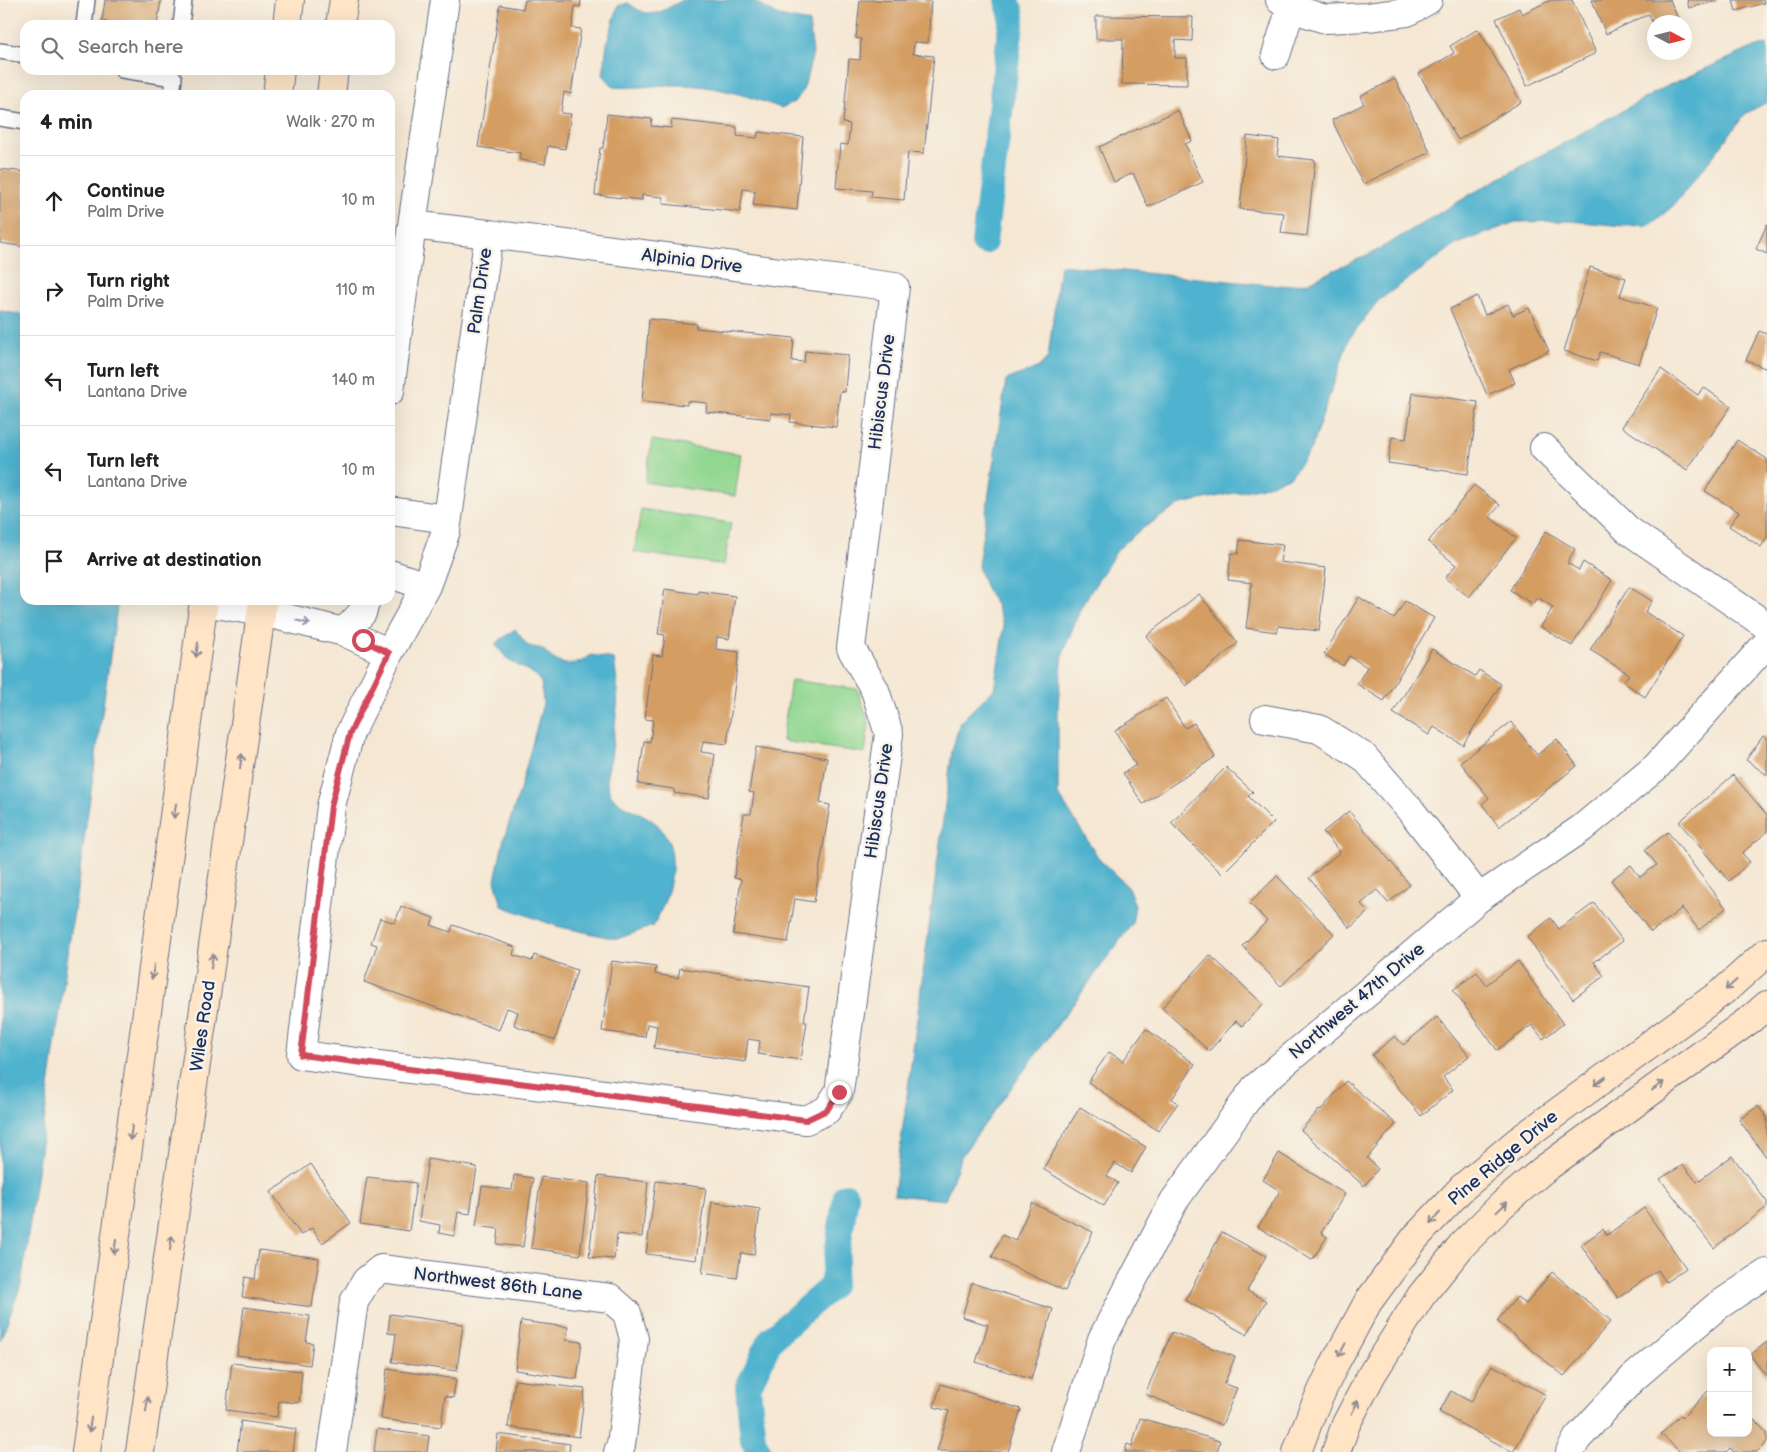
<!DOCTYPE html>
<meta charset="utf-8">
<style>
:root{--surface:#fff;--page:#f6f6f6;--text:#222;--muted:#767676;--line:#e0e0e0}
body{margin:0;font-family:"Balsamiq Sans",sans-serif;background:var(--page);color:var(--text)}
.controls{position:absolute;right:15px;bottom:15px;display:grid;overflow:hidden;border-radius:10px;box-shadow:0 5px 20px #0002}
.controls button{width:45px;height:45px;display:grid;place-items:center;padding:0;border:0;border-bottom:1px solid var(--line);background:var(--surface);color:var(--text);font:25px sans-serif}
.compass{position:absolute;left:1647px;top:15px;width:45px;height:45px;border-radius:50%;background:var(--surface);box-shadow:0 5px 20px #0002;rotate:97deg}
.stop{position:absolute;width:15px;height:15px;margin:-11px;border:4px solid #d1495b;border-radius:50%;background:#fff}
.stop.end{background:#d1495b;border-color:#fff;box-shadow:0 1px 5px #0008}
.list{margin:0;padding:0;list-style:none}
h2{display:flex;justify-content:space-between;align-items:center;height:65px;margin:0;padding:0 20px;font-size:21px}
h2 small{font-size:16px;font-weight:400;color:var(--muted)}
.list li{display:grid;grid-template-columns:32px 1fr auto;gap:15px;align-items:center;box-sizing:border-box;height:90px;padding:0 20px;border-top:1px solid var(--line)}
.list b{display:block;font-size:19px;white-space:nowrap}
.list p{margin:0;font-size:16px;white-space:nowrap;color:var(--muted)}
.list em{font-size:16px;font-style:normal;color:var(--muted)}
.icon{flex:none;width:28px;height:28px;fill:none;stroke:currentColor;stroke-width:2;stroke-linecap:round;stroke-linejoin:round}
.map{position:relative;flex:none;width:1767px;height:1452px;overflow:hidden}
.search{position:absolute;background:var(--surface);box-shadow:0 5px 20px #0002;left:20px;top:20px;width:375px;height:55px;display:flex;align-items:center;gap:12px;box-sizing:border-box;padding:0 18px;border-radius:15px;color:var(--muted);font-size:19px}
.panel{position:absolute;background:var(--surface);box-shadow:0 5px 20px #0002;left:20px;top:90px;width:375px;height:515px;border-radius:15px}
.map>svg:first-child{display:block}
.green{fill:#91d790;stroke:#568377}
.water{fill:#4fb2ce;stroke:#357096}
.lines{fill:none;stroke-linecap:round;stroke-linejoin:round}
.canal{stroke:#4fb2ce;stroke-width:26}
.building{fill:#d49d62}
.lane-casing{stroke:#676f87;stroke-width:18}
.street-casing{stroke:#676f87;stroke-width:30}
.secondary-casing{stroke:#676f87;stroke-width:30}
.lane{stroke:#fff;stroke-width:15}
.street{stroke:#fff;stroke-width:28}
.secondary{stroke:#ffe4c6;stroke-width:28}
.oneway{stroke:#8d97ae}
.oneway2{stroke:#8d8a92}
.route{stroke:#d1495b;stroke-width:6}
.labels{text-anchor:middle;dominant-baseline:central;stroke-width:5;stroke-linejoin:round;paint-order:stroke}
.street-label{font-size:18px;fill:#1b2f5e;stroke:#f7f3e8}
</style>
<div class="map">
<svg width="1767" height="1452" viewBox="0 0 1767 1452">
<rect width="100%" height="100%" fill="#f7f3e8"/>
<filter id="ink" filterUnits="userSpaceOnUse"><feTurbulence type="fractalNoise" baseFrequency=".02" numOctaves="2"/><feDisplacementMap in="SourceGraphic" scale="10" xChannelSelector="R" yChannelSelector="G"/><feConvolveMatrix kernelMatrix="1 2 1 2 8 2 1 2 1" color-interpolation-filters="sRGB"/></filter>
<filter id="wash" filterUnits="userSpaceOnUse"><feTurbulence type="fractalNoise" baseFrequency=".0096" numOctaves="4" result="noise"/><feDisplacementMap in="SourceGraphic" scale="20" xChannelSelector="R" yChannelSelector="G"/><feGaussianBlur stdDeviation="1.12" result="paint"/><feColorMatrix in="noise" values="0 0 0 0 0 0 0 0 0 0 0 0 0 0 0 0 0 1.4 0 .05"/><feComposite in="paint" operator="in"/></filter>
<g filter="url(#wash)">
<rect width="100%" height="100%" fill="#f5e7d3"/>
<path class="green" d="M652,440L741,454L735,496L645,482Z
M641,509L731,523L724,565L634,552Z
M791,680L857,689L869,722L865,753L782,741Z"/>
<path class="water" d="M682,0H752L779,16L809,22L813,53L804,88L796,101L781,108C746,95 710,84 672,85C652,85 634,89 614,87L603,75L607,43L618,6L628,3C652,21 659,13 682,0Z
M1767,44V102L1745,114L1711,159L1673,206L1650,225L1625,226L1570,221L1515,222L1455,245L1378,301L1349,339L1311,449L1291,476L1263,487L1181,504L1140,530L1118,549L1081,607L1063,653L1058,705V794L1100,860L1128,887L1135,905L1132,924L962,1155L945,1200L894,1195L952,751L960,722L994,689L1004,626L996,605L985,586L978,566L1006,380L1039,367L1048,357L1060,265L1281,286L1306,283L1376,251L1473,193L1667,86L1750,49Z
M0,311L25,315V600H118L21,1285L0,1341Z
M515,629L528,646L543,649C557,666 573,670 591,655L614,659C616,675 619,692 617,708C615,725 613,741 611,758C610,765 606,773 607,780C609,808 635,807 653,821C686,847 670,896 653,926L617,939L556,926L502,906L495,880L504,838L520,790L543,703L541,682L534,674L508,660L495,644Z"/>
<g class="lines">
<path class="canal" d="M984,242L1012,16L1007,0
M759,1452L753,1440L748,1387L771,1339L832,1286L846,1196"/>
</g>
<g id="blocks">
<path class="building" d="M105,0H161L157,25H134L102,21Z
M525,0H581L580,7L575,6L572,28L581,29L571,94L564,92L561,113L571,114L565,149L548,146L545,164L520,160V153L478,147L500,5L523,9Z
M860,0L931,1L928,43L914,42L913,54L934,56L924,153L908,152L904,200L871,197L872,191L836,188L840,144L848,145L850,124L843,123L849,59L860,60L861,39L856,38Z
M1551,0H1572L1596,53L1527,86L1496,19L1519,8L1522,14Z
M1592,0H1670L1679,21L1654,22V27L1649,14L1606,34Z
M1687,0H1717V1L1689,8Z
M1733,0H1763L1764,3L1736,11Z
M1096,16L1193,17L1192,41L1175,40V58H1187V85L1122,84L1123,39H1096Z
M1478,29L1521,102L1458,140L1419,74L1454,53L1450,46Z
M1395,79L1430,152L1363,184L1332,120L1364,104L1360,96Z
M1178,110L1192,141L1185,144L1203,182L1148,207L1133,173L1114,182L1099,147Z
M607,114L652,119L651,126L671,128L672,120L737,127V136L757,138L758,132L803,137L797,210L753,205L755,191L743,189L740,212L663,204V197L642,195V200L595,195L600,148H603Z
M1247,136L1279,140L1277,156L1315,160L1307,236L1281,233L1284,213L1240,209Z
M0,169L25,172V247L0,243Z
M1767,224V254L1756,249Z
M1590,267L1626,278L1620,296L1657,308L1639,364L1600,352L1597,361L1564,351Z
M1477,296L1485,315L1508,304L1513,315L1529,308L1549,351L1509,369L1515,383L1487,395L1450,309Z
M649,319L697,324L696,328L794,338L792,361L804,362L805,351L848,355L845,392L840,391L836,427L790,422L791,415L771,413V419L706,412L707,403L687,401V405L642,401Z
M1759,331L1767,334V369L1746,360Z
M1661,369L1698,395L1703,387L1731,406L1687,470L1622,427Z
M1413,393L1478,402L1468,474L1388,463L1392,437L1406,439Z
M1737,440L1767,459V537L1761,547L1729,526L1739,512L1705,491Z
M1474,485L1500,505L1490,517L1516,538L1469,597L1445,578L1456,565L1428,542Z
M1546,531L1575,549L1567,563L1579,570L1583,562L1612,580L1572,646L1541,627L1553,607L1537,597L1533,604L1510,590Z
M1240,540L1283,545L1280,562L1326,568L1319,631L1278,626L1277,632L1246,628L1252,583L1228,580L1231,553L1238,554Z
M1629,587L1652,601L1645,612L1683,636L1645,697L1623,682L1629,674L1590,650Z
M665,589L698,594V591L735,596L729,639L717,637L716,649L739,652L727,744L703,741L701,752L715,754L709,798L674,793V789L638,784L644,741L650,742L653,720L645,719L653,655L662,656L665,635L658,634Z
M1199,594L1238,643L1186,686L1146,636Z
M1359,597L1394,619L1405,601L1434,618L1384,701L1357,684L1367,667L1349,656L1343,666L1324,654Z
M1432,649L1475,676L1479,670L1501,684L1463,745L1434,727L1429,735L1393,713Z
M1166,698L1185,728L1194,723L1215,757L1143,804L1123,773L1136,765L1115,731Z
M1511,722L1537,755L1557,739L1577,766L1499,827L1482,804L1489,798L1460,762Z
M1763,736L1767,738V775L1746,760Z
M756,747L827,758L820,803L830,805L814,902L795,899L788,942L733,934L741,879L734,878L744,814H751L754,793L749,792Z
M1226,767L1253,792L1248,796L1274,822L1222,874L1171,823Z
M1733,775L1767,815V832L1742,853L1750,862L1729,881L1679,822Z
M1349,811L1410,885L1388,903L1377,890L1361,904L1368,912L1350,928L1309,878L1340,852L1323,832Z
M1668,832L1726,908L1699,930L1682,908L1651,932L1611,880L1631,865L1640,877L1657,865L1645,850Z
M1277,876L1334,934L1281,986L1242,946L1267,921L1249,903Z
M1594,903L1623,941L1594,962L1604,976L1573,999L1527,937L1551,918L1559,929Z
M401,906L434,918L431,925L451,932L453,925L515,947L513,955L532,961L534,955L577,970L555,1040L514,1025L518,1012L507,1008L499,1030L364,982L377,945L371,943L380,918L395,923Z
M1210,955L1263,1004L1242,1026L1236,1021L1209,1051L1162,1008Z
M612,961L656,967L655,974L678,978L680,968L809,987L804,1022H807L801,1060L758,1054L760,1041L748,1039L745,1062L654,1048L657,1026L647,1024L645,1037L602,1031Z
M1518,961L1563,1024L1543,1039L1532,1025L1497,1050L1453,990L1477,972L1486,985Z
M1437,1017L1469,1056L1443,1077L1453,1090L1421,1116L1372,1055L1395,1036L1403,1045Z
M1146,1029L1195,1064L1172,1099L1178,1103L1158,1131L1088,1082L1109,1052L1123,1061Z
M1346,1081L1396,1124L1367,1158L1378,1169L1364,1186L1301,1130L1319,1110L1320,1111Z
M1758,1106L1767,1118V1158L1739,1120Z
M1080,1107L1146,1147L1131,1173L1115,1163L1107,1176L1118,1183L1104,1206L1043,1169Z
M1279,1153L1345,1194L1321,1233L1327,1237L1312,1260L1258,1227L1280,1191L1263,1180Z
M1732,1156L1767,1202V1207L1714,1248L1660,1179L1683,1165L1697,1182Z
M428,1159L477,1167L470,1214L458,1212L454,1236L439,1233L440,1225L419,1221Z
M311,1164L351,1223L322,1243L312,1228L301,1235L271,1192Z
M514,1175L533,1178L523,1247L497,1244L499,1229L476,1226L482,1186L512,1190Z
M598,1176L648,1182L642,1237L617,1234L614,1259L589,1257Z
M367,1177L416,1183L409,1231L360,1224Z
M541,1177L589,1183L580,1255L531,1248Z
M656,1181L706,1188L696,1260L646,1254Z
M712,1202L760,1209L754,1255L741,1253L737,1278L702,1273Z
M1032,1203L1093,1232L1065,1291L992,1257L1002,1235L1015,1241Z
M1644,1208L1686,1268L1666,1282L1658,1270L1618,1298L1581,1245L1603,1229L1607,1235Z
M1222,1232L1266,1256L1247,1291L1266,1301L1247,1335L1185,1300Z
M259,1250L319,1258L312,1307L242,1297L245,1277L255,1279Z
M1552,1272L1611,1321L1564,1376L1497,1321L1517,1297L1526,1304Z
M972,1283L1053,1309L1031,1379L976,1362L988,1325L962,1317Z
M244,1307L310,1316L306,1342L313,1343L310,1365L237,1355Z
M390,1314L463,1324L457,1371L392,1362L396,1334L388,1333Z
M521,1321L568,1327L566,1340L582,1342L577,1379L515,1370Z
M1172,1332L1235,1357L1224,1384L1237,1388L1222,1425L1145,1394Z
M1767,1342V1377L1750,1355Z
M232,1363L302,1371L299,1403L279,1401L277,1417L226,1410Z
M1492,1365L1546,1395L1513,1452L1439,1412L1451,1391L1471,1402Z
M387,1369L456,1379L453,1398L445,1396L441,1427L381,1419Z
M515,1380L585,1389L579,1437L508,1427Z
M941,1384L1021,1409L1008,1452L937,1451L949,1411L934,1407Z
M1711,1388V1433H1748V1414L1767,1433V1442L1757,1452H1734L1730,1448L1726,1452H1680L1661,1434L1681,1415L1683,1417Z
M1140,1418L1220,1441L1217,1452H1125L1127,1444L1132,1446Z
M241,1421L296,1429L293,1452H237Z
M377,1429L429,1436L427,1452H374Z
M498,1434L570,1444L569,1452H496Z"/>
</g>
</g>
<g filter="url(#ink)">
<use href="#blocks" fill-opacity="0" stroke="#676f87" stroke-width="1"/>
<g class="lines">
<g class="lane-casing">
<path id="lane" d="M84,25L87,0
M181,25L184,0
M0,51L25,55
M122,70L174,78L172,95
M0,118L25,122"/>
</g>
<g class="street-casing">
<path id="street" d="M445,0L412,225L489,234L446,531L426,586L389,653L350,733L331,806L301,1055L806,1120L827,1110L839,1092L889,734L875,690L851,648L895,287L489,234
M1280,0L1291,8L1325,19L1368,17L1407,12L1428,0
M1276,55L1291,8
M390,391L412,225
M1544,448L1628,530L1767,626
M390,511L447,519
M390,574L426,586
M204,602L262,612L344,632L389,653
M344,632L362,613L366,600
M1265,719L1319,729L1364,757L1412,812L1479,898
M332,1452L354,1302L366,1281L381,1269L610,1298L627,1313L634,1339L621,1445L618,1452
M1066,1452L1102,1339L1174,1201L1255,1088L1479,898L1581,829L1656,767L1767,643
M1570,1452L1577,1439L1633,1378L1716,1307L1767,1273"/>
</g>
<g class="secondary-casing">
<path id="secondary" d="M287,25L290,0
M340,25L344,0
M277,95L280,70
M331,95L334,70
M86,1452L204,600
M140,1452L263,600
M1297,1452L1312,1412L1335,1363L1368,1302L1415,1238L1462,1188L1518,1141L1726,989L1767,952
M1336,1452L1346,1424L1372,1374L1421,1296L1462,1245L1502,1205L1543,1170L1752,1018L1767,1005"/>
</g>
<use href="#lane" class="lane"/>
<use href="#street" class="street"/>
<use href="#secondary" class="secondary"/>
</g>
<defs><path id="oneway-shaft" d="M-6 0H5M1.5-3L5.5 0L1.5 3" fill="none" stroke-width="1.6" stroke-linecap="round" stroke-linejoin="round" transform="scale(1.25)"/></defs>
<use class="oneway" href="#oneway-shaft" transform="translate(303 622) rotate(14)"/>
<g class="oneway2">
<use href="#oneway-shaft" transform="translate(197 650) rotate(98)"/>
<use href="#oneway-shaft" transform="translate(241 761) rotate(-82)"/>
<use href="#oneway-shaft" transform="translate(175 811) rotate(98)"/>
<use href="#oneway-shaft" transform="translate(212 961) rotate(-82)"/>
<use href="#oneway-shaft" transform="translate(153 972) rotate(98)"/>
<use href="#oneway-shaft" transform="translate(1731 985) rotate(138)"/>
<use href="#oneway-shaft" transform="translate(1600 1081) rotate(144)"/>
<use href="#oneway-shaft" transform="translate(1658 1086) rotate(-36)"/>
<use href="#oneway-shaft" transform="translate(131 1133) rotate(98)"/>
<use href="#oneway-shaft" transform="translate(1502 1207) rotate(-43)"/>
<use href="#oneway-shaft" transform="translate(1435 1218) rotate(133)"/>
<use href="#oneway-shaft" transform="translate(171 1243) rotate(-82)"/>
<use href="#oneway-shaft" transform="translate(115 1247) rotate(98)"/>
<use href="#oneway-shaft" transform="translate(1342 1350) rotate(118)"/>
<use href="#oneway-shaft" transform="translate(147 1404) rotate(-82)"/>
<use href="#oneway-shaft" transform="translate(1355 1407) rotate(-63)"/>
<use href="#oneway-shaft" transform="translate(90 1425) rotate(98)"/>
</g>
</g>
<g class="lines" filter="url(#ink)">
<path class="route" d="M363,640L389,653L350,733L331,806L301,1055L806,1120L827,1110L839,1092"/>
</g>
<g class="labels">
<g class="street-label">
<text transform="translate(692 261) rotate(7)">Alpinia Drive</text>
<text transform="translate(480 291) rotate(-82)">Palm Drive</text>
<text transform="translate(882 392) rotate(-83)">Hibiscus Drive</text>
<text transform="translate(879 801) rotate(-82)">Hibiscus Drive</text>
<text transform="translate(1357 1001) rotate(-40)">Northwest 47th Drive</text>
<text transform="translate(203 1026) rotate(-82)">Wiles Road</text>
<text transform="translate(1503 1158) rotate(-40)">Pine Ridge Drive</text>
<text transform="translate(498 1284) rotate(7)">Northwest 86th Lane</text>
</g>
</g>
</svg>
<div class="controls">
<button>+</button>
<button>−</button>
</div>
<svg class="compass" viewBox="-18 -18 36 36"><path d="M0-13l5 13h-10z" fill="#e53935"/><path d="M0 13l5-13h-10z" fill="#767676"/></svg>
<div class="stop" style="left:363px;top:640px"></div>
<div class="stop end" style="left:839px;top:1092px"></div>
<div class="search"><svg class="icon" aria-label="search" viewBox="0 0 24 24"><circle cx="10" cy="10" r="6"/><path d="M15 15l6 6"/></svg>Search here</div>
<section class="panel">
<h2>4 min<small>Walk · 270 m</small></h2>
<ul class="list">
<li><svg class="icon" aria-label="ahead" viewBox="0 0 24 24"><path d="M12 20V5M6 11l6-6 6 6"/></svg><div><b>Continue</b><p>Palm Drive</p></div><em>10 m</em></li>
<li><svg class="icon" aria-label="right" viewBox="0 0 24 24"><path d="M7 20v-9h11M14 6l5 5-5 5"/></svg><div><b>Turn right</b><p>Palm Drive</p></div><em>110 m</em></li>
<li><svg class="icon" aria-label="left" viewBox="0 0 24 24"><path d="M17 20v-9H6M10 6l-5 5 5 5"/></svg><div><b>Turn left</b><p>Lantana Drive</p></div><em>140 m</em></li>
<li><svg class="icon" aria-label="left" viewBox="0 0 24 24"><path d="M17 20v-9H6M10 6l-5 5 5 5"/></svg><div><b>Turn left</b><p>Lantana Drive</p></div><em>10 m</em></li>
<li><svg class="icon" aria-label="arrive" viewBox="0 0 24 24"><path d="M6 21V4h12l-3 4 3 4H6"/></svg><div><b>Arrive at destination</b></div></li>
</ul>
</section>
</div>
